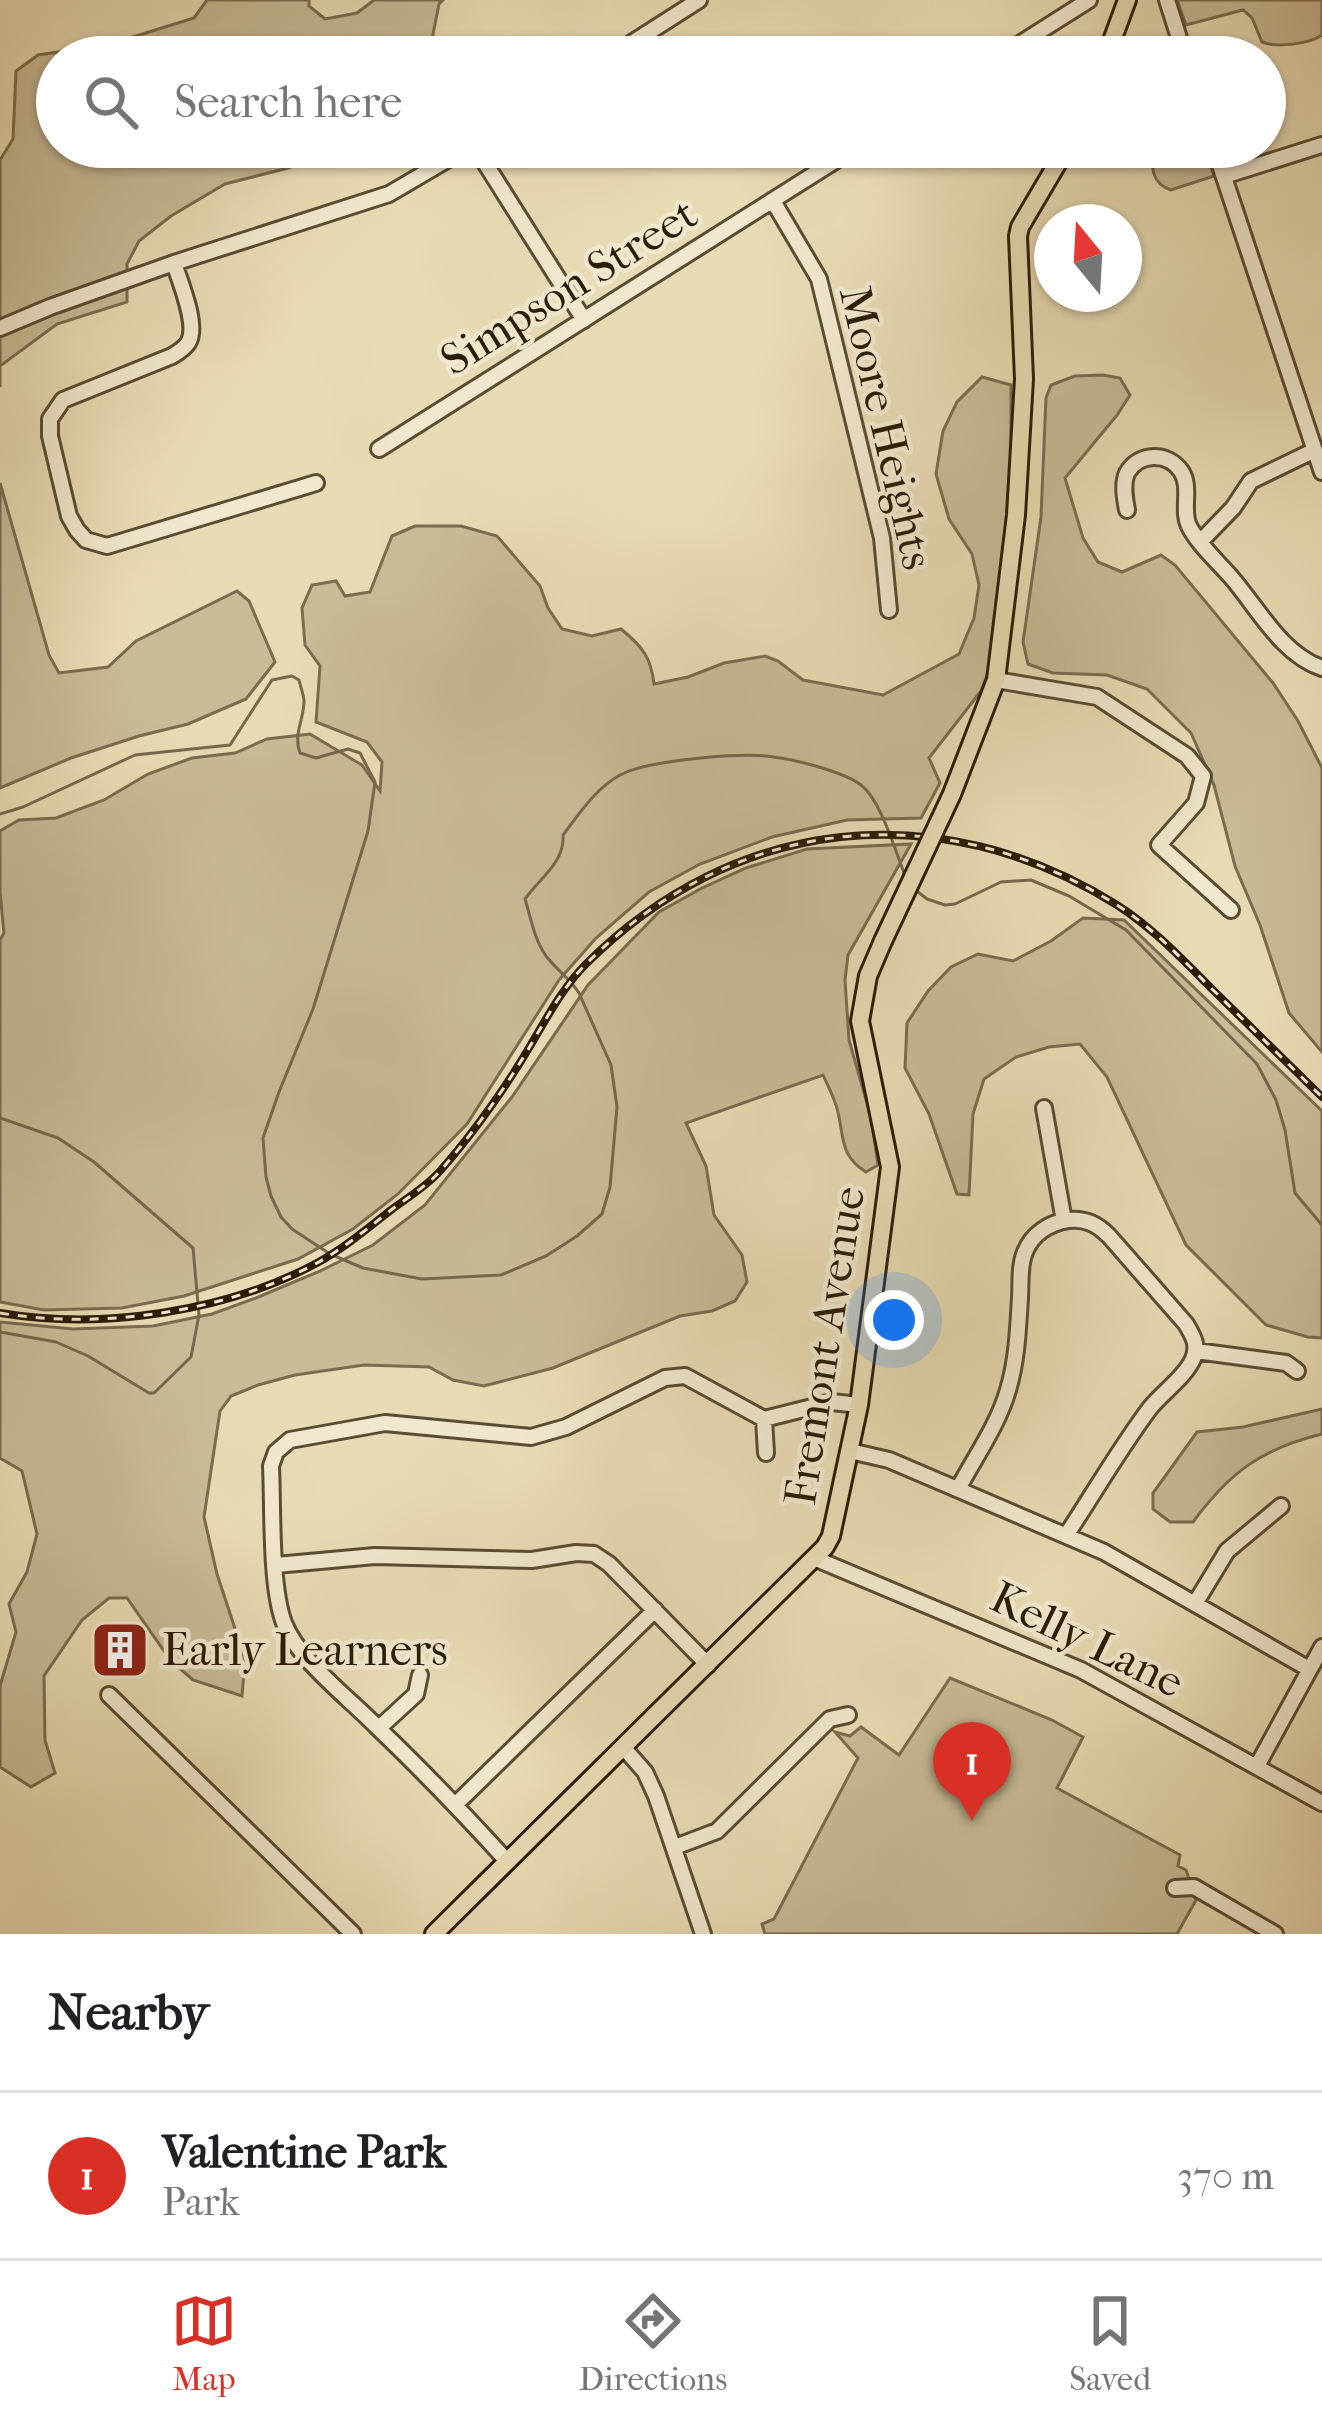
<!DOCTYPE html>
<style>
:root{--surface:#fff;--page:#f2f2f2;--text:#202124;--muted:#757577;--line:#e0e0e0;--accent:#d93025}
body{margin:0;font-family:"IM FELL French Canon",serif;background:var(--page);color:var(--text)}
.compass{position:absolute;left:1034px;top:204px;width:108px;height:108px;border-radius:50%;background:var(--surface);box-shadow:0 3px 9px #0004;rotate:342deg}
.you{position:absolute;left:894px;top:1320px;width:42px;height:42px;margin:-30px;border:9px solid #fff;border-radius:50%;background:#1a73e8;box-shadow:0 0 0 18px #1a73e833}
.badge{display:grid;place-items:center;width:78px;height:78px;border-radius:50%;background:var(--accent);color:#fff;font-size:39px;font-weight:700}
.pin{position:absolute;translate:-50% -99px;filter:drop-shadow(0 3px 6px #0008)}
.pin::after{content:'';position:absolute;top:63px;width:42px;height:36px;background:inherit;clip-path:polygon(0 0,100% 0,50% 100%)}
.list{margin:0;padding:0;list-style:none}
h2{display:flex;justify-content:space-between;align-items:center;height:156px;margin:0;padding:0 48px;font-size:51px}
h2 small{font-size:39px;font-weight:400;color:var(--muted)}
.list li{display:grid;grid-template-columns:78px 1fr auto;gap:36px;align-items:center;box-sizing:border-box;height:168px;padding:0 48px;border-top:3px solid var(--line)}
.list b{display:block;font-size:45px;white-space:nowrap}
.list p{margin:0;font-size:39px;white-space:nowrap;color:var(--muted)}
.list em{font-size:39px;font-style:normal;color:var(--muted)}
.icon{flex:none;width:66px;height:66px;fill:none;stroke:currentColor;stroke-width:2;stroke-linecap:round;stroke-linejoin:round}
.map{position:relative;flex:none;width:1322px;height:1934px;overflow:hidden}
.search{position:absolute;background:var(--surface);box-shadow:0 3px 9px #0004;left:36px;right:36px;top:36px;height:132px;display:flex;align-items:center;gap:30px;box-sizing:border-box;padding:0 42px;border-radius:66px;color:var(--muted);font-size:45px}
.sheet{height:324px;background:var(--surface)}
nav{display:flex;justify-content:space-around;align-items:center;box-sizing:border-box;height:168px;border-top:3px solid var(--line);background:var(--surface);font-size:33px;color:var(--muted)}
nav a{display:grid;justify-items:center;gap:6px}
nav .on{color:var(--accent)}
.map>svg:first-child{display:block}
.green{fill:#c8bb96;stroke:#7a6c4f;stroke-width:3}
.lines{fill:none;stroke-linecap:round;stroke-linejoin:round}
.stream{stroke:#76684c;stroke-width:3}
.minor-casing{stroke:#5a4c33;stroke-width:20}
.major-casing{stroke:#2b1c08;stroke-width:22}
.minor{stroke:#f0e8ce;stroke-width:14}
.major{stroke:#e8dbb3;stroke-width:16}
.rail-casing{stroke:#2b1c08;stroke-width:8}
.rail{stroke:#f0e8ce;stroke-width:3;stroke-dasharray:9;stroke-linecap:butt}
.major-bridge-casing{stroke:#2b1c08;stroke-width:22;stroke-linecap:butt}
.major-bridge{stroke:#e8dbb3;stroke-width:16}
.labels{text-anchor:middle;dominant-baseline:central;stroke-width:9;stroke-linejoin:round;paint-order:stroke}
.street-label{font-size:45px;fill:#2b1c08;stroke:#f0e8ce}
.poi-label{font-size:45px;fill:#2b1c08;stroke:#f0e8ce;text-anchor:start}
</style>
<div class="map">
<svg width="1322" height="1934" viewBox="0 0 1322 1934">
<rect width="100%" height="100%" fill="#e8dbb3"/>
<filter id="stains"><feTurbulence type="fractalNoise" baseFrequency=".00167" numOctaves="4"/><feColorMatrix values="0 0 0 0 .2 0 0 0 0 .09 0 0 0 0 .02 0 0 0 .5 -.17"/></filter>
<radialGradient id="worn" r=".72"><stop offset=".6" stop-color="#630" stop-opacity="0"/><stop offset="1" stop-color="#630" stop-opacity=".3"/></radialGradient>
<path class="green" d="M207,0H309V6L325,19L357,13L374,0H443L439,4L431,44L439,57H57V147H340L288,168L225,184L171,216L139,241L127,264V302L57,324L0,366V387V160L13,139L16,71L38,55L107,45L194,18Z
M1177,0H1322V35C1310,44 1276,48 1262,42L1252,18L1243,10L1186,25Z
M1168,147H1205L1214,176L1171,190C1153,184 1148,166 1158,151Z
M1103,375L1120,378L1130,395L1117,415L1065,478L1083,538L1098,562L1122,572L1161,555L1175,565L1273,683L1298,721L1322,768V1052L1289,1013L1260,925L1235,866L1214,785L1191,733L1147,689L1107,675L1053,673L1028,664L1023,642L1041,517L1046,398L1051,385L1075,376Z
M982,377L1011,385V470L1002,599L989,670L981,691L929,758L940,783L921,818L847,820L772,837L700,864L649,892L596,938L559,980L467,1124L398,1194L353,1229L298,1259L184,1296L122,1308L44,1310L0,1302V940L4,933L0,892V831L19,820L56,818L104,800L148,774L192,758L235,753L267,739L310,734L362,765L380,791L382,762L367,742L316,722L320,666L305,645L302,608L312,585L336,581L345,596L370,592L392,536L415,526H461L497,536L540,586L548,608L562,629L592,636L621,629C642,646 651,657 654,684L688,677L724,663L765,656L778,661L803,680L883,695L959,654L974,618L979,585L972,554L949,519L936,474L943,431L957,402Z
M0,483L49,655L59,673L108,667L136,641L237,591L249,601L275,662L246,699L188,724L139,736L71,758L0,788Z
M911,844L848,955L845,980L849,1040L871,1117L878,1165L866,1172C840,1156 844,1138 838,1112C835,1099 828,1086 823,1075L686,1123L706,1166L714,1215L742,1255L747,1282L735,1301L712,1311L680,1316L553,1368L484,1386L453,1380L429,1367L364,1365L295,1375L258,1385L231,1396L220,1411L204,1517L217,1574L245,1659L242,1696L193,1680L171,1661L127,1598H109L82,1620L44,1676L45,1740L55,1773L31,1787L0,1767V1686L16,1632L9,1604L27,1572L37,1534L22,1471L0,1458V1322L73,1329L153,1326L212,1314L256,1298L318,1272L373,1245L425,1205L512,1097L588,985L659,912L702,888L746,868L807,849Z
M1083,918L1124,920L1322,1111V1338L1308,1337L1266,1325L1186,1245L1107,1077L1080,1044L1049,1047L1016,1057L984,1079L973,1114L969,1195L957,1194L929,1114L905,1068L907,1023L928,991L951,967L978,954L1013,961L1051,941Z
M1322,1409V1434C1261,1449 1230,1472 1193,1522H1170L1153,1509V1493L1197,1432L1243,1427Z
M950,1678L1052,1720L1083,1737L1057,1788L1180,1855L1178,1866L1186,1870L1196,1900L1177,1934H765L762,1924L774,1919L858,1758L835,1732L850,1736L861,1727L899,1755Z"/>
<g class="lines">
<path class="stream" d="M0,814L23,807L135,755L230,745L272,680L292,676L299,680C300,685 304,696 304,701C304,720 293,734 300,753L316,758L348,749L360,753L375,782L368,831L313,1009L279,1092L263,1138L266,1177L271,1196L281,1217L292,1229L330,1254L363,1268L422,1279L501,1275L546,1256L577,1236L602,1214L610,1187L617,1107L611,1065L579,993C570,979 556,969 546,956C534,939 531,918 525,899C540,878 565,862 563,835C579,814 596,788 620,775C648,760 743,752 774,757C797,760 844,772 861,785C881,800 895,851 905,875
M913,888L927,899L945,905L955,904L1001,882L1031,880L1069,896L1126,930L1257,1064L1276,1100L1285,1130L1295,1193L1322,1225
M0,1118L58,1138L94,1162L193,1248L199,1315L191,1357L154,1393H149L88,1356L56,1342L0,1332"/>
<g class="minor-casing">
<path id="minor" d="M1167,0L1185,57
M610,57L699,0
M999,57L1089,0
M475,147L584,320
M1214,147L1322,472
M1224,176L1322,145
M773,201L819,279L882,538L889,610
M174,263C180,282 199,326 188,343C184,349 177,353 172,356L63,400L50,419V436L69,516L77,530L86,540L107,546L316,483
M0,328L50,307L174,263L389,194L469,147
M379,449L857,147
M1127,510C1125,499 1122,484 1127,473C1139,452 1168,452 1181,471C1192,487 1181,510 1189,526C1198,544 1217,561 1231,577C1258,608 1281,654 1322,668
M1201,541L1233,508L1251,481L1315,450
M996,680L1097,697L1187,756L1203,776L1196,803L1159,845L1231,910
M1044,1108L1064,1221
M1196,1351L1286,1363L1297,1371
M764,1419L766,1453
M850,1451L889,1460L1104,1552L1309,1669
M958,1489C975,1457 998,1425 1008,1390C1017,1360 1018,1329 1020,1298C1021,1283 1019,1266 1025,1252C1032,1234 1049,1223 1068,1220C1085,1218 1097,1224 1109,1236L1186,1324C1193,1336 1199,1345 1193,1359C1184,1378 1163,1392 1150,1408C1120,1448 1094,1493 1067,1534
M814,1558L1081,1670L1322,1803
M276,1565L375,1556L532,1560L576,1553L594,1554L609,1564L708,1665
M1196,1602L1227,1551L1281,1506
M109,1695L353,1934
M379,1728L416,1694L420,1675
M623,1747L645,1772L656,1796L703,1934
M1257,1766L1322,1647
M455,1805L655,1610
M675,1847L717,1831L830,1719L848,1715
M507,1861C465,1815 422,1770 377,1727C349,1698 299,1661 284,1623C270,1586 273,1507 271,1466L276,1452L290,1440L385,1423L531,1437L566,1427L665,1378L685,1376L764,1419L832,1402L859,1405
M1175,1888L1194,1887L1275,1934"/>
</g>
<g class="major-casing">
<path id="major" d="M1106,57L1127,0
M952,794L996,680L1016,515L1024,379L1018,236L1020,227L1067,147
M434,1934L825,1547L831,1536L859,1405L890,1167L860,1021L868,976L883,941"/>
</g>
<use href="#minor" class="minor"/>
<use href="#major" class="major"/>
<g class="rail-casing">
<path id="rail" d="M0,1313C102,1330 226,1312 317,1263C344,1248 367,1229 391,1210C407,1198 427,1186 440,1171C466,1142 496,1101 516,1069C539,1034 557,993 586,964C735,815 940,794 1117,905C1153,928 1182,959 1212,989C1249,1025 1285,1061 1322,1097"/>
</g>
<use href="#rail" class="rail"/>
<g class="major-bridge-casing">
<path id="major-bridge" d="M883,941L952,794"/>
</g>
<use href="#major-bridge" class="major-bridge"/>
</g>
<defs>
<g id="building-square" transform="scale(3)"><rect x="-9" y="-9" width="18" height="18" rx="4" fill="#8f2418" stroke="#f0e8ce"/><path d="M-4-6H4V6H1V3H-1V6H-4ZM-2.5-4.3h1.7v1.8h-1.7ZM.8-4.3h1.7v1.8H.8ZM-2.5-1h1.7V.8h-1.7ZM.8-1h1.7V.8H.8Z" fill="#fff"/></g>
</defs>
<g fill-rule="evenodd">
<use href="#building-square" x="120" y="1650"/>
</g>
<g class="labels">
<g class="street-label">
<text transform="translate(569 287) rotate(-32)">Simpson Street</text>
<text transform="translate(886 428) rotate(77)">Moore Heights</text>
<text transform="translate(825 1346) rotate(-81)">Fremont Avenue</text>
<text transform="translate(1087 1640) rotate(26)">Kelly Lane</text>
</g>
<g class="poi-label">
<text x="162" y="1650">Early Learners</text>
</g>
</g>
<rect width="100%" height="100%" filter="url(#stains)"/>
<rect width="100%" height="100%" fill="url(#worn)"/>
</svg>
<svg class="compass" viewBox="-18 -18 36 36"><path d="M0-13l5 13h-10z" fill="#e53935"/><path d="M0 13l5-13h-10z" fill="#757577"/></svg>
<div class="you"></div>
<div class="pin badge" style="left:972px;top:1821px">1</div>
<div class="search"><svg class="icon" aria-label="search" viewBox="0 0 24 24"><circle cx="10" cy="10" r="6"/><path d="M15 15l6 6"/></svg>Search here</div>
</div>
<section class="sheet">
<h2>Nearby<small></small></h2>
<ul class="list">
<li><span class="badge">1</span><div><b>Valentine Park</b><p>Park</p></div><em>370 m</em></li>
</ul>
</section>
<nav>
<a class="on"><svg class="icon" aria-label="map" viewBox="0 0 24 24"><path d="M3 6l6-2 6 2 6-2v14l-6 2-6-2-6 2zM9 4v14M15 6v14"/></svg>Map</a>
<a><svg class="icon" aria-label="directions" viewBox="0 0 24 24"><path d="M12 3l9 9-9 9-9-9zM9 14v-3h6M13 9l2 2-2 2"/></svg>Directions</a>
<a><svg class="icon" aria-label="saved" viewBox="0 0 24 24"><path d="M7 4h10v16l-5-4-5 4z"/></svg>Saved</a>
</nav>
